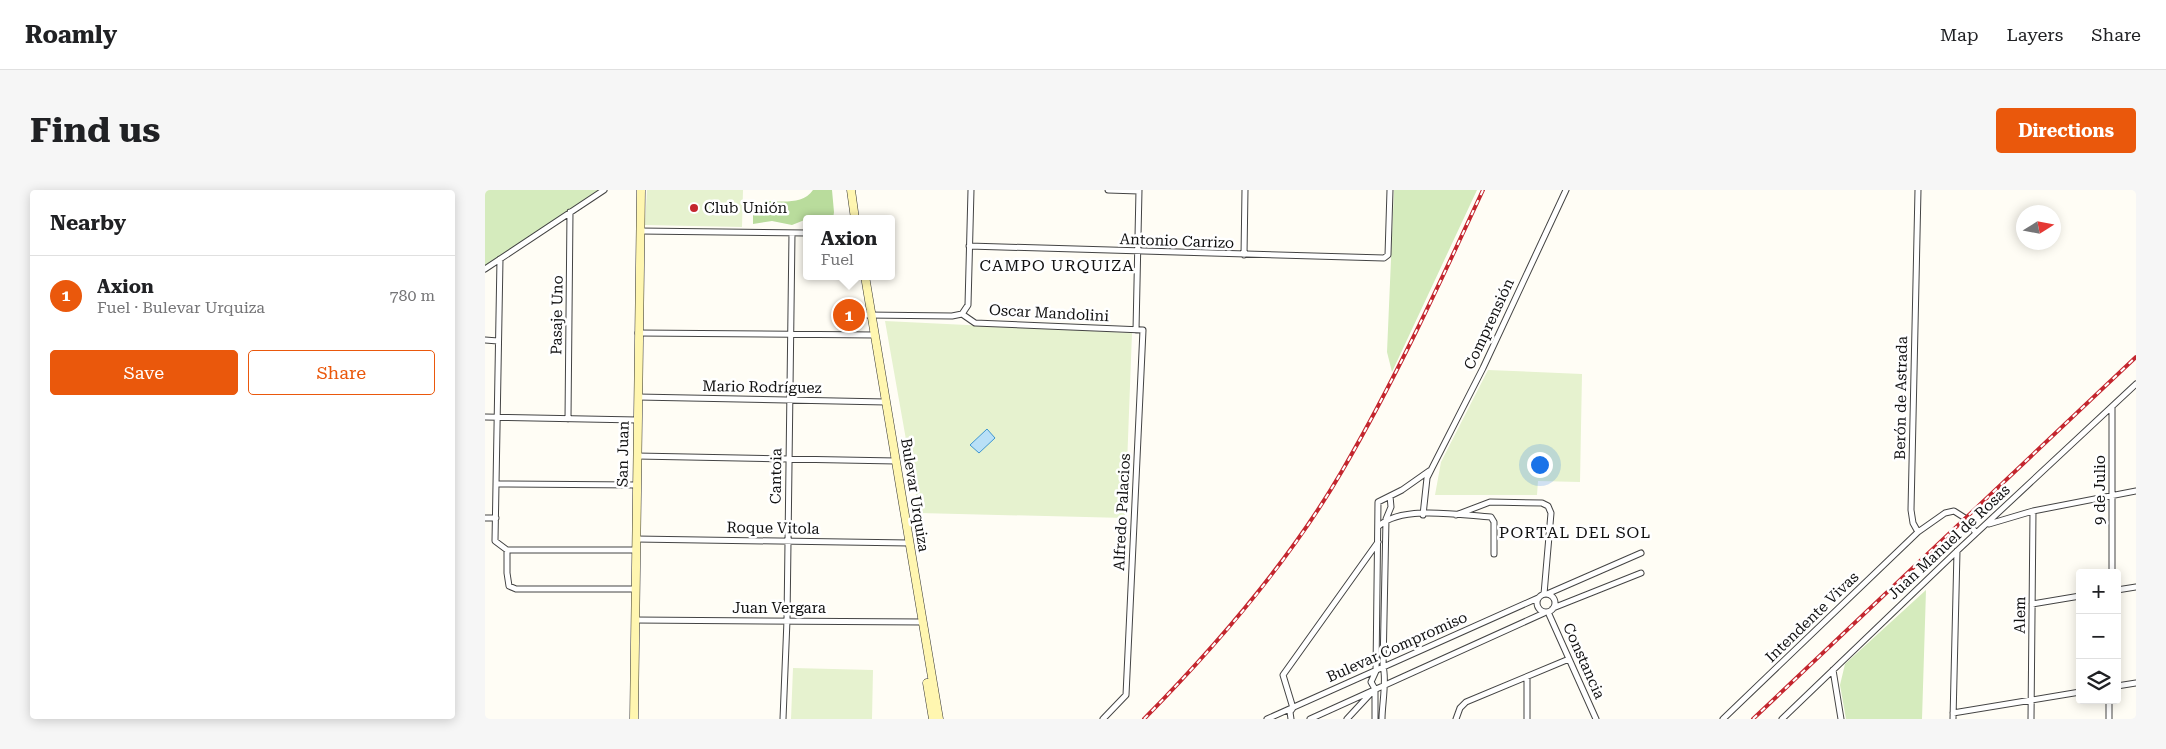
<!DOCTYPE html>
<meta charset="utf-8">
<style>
:root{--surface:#fff;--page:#f6f6f6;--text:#202124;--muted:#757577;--line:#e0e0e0;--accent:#ea580c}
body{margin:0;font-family:"Roboto Serif",serif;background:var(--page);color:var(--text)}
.controls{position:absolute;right:15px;bottom:15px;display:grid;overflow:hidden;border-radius:5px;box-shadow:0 2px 12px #0003}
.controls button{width:45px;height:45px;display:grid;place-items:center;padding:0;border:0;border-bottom:1px solid var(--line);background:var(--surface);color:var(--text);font:25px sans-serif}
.compass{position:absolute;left:1531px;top:15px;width:45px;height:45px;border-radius:50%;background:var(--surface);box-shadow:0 2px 12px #0003;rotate:79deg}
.you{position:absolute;left:1054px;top:274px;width:18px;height:18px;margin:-12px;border:4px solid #fff;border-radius:50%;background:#1a73e8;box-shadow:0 0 0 8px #1a73e833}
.badge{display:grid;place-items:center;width:32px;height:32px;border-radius:50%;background:var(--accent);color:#fff;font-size:16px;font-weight:700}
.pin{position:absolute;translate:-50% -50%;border:2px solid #fff;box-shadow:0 1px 5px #0006}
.popup{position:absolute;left:318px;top:25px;width:92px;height:65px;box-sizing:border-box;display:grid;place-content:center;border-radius:5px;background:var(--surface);filter:drop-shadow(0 1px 4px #0005);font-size:16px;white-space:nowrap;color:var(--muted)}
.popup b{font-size:19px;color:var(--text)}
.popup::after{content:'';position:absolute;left:50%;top:100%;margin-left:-10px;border:10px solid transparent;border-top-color:var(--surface)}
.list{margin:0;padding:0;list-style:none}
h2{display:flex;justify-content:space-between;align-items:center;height:65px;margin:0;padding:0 20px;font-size:21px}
h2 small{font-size:16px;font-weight:400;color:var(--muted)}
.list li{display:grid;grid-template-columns:32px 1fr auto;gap:15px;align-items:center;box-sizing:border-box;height:80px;padding:0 20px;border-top:1px solid var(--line)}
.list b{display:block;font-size:19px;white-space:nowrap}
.list p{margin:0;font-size:16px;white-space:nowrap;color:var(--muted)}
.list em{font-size:16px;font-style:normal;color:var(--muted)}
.actions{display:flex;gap:10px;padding:15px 20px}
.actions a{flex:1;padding:11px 0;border:1px solid var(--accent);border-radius:5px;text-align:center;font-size:18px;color:var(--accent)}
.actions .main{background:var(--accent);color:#fff}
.icon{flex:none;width:28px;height:28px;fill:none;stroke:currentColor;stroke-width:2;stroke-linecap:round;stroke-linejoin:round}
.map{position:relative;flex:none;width:1651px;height:529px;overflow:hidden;border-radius:5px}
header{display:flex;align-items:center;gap:30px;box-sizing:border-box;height:70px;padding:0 25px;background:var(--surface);border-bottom:1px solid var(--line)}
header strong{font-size:24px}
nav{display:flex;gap:28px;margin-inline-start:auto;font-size:18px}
.intro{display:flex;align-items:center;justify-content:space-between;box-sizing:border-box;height:120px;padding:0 30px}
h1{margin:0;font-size:35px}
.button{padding:12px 22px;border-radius:5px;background:var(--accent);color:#fff;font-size:18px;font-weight:700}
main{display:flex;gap:30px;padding:0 30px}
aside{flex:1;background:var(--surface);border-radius:5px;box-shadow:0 2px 12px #0003}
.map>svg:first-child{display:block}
.green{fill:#d5ebbd}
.forest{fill:#b9dc9c}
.pitch{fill:#e6f2cf}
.water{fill:#b9e0f7;stroke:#3f96cf}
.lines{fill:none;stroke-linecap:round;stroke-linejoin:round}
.street-casing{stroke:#444;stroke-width:7}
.secondary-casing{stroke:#333;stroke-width:9}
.street{stroke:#fff;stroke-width:5}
.secondary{stroke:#fff6b0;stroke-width:8}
.rail-casing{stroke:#c4262e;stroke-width:4}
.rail{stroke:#fff;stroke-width:2;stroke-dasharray:5.5;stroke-linecap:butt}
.poi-dot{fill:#c4262e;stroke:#fff;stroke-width:2}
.labels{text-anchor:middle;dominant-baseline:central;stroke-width:5;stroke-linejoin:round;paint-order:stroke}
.poi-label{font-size:15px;fill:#111;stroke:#fff;text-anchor:start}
.street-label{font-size:15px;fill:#111;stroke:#fff}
.neighbourhood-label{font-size:16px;letter-spacing:1px;fill:#111;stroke:#fff}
</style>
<header>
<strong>Roamly</strong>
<nav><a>Map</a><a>Layers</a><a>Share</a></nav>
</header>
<div class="intro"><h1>Find us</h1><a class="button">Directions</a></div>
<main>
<aside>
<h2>Nearby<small></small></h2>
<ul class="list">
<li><span class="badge">1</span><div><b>Axion</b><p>Fuel · Bulevar Urquiza</p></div><em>780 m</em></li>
</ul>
<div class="actions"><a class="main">Save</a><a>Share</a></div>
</aside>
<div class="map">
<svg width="1651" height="529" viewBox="0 0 1651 529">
<rect width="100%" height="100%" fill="#fffdf5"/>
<path class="green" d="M0,0H119L0,79Z
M909,0H992L907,182L902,162Z
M1441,400L1437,529H1361L1355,495L1360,474Z"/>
<path class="forest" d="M328,0H347L349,22L348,29H322L307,35L287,31L268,34V23L280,11C296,11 318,15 328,0Z"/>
<path class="pitch" d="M162,0H258L257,37L160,35Z
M400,131L647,143L640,328L434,323Z
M1003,180L1097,184L1095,292L1053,291L1052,305H950L956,272Z
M308,478L388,480L387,529H306Z"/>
<path class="water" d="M502,239L510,248L494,263L485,255Z"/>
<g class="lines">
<g class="street-casing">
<path id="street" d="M623,0L654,1
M1433,0L1426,320L1428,333L1433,342
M155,41L322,43
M484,56L899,68L903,65L905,0
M759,65L760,0
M15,69L10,351L22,360H151
M0,79L119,0
M477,124L483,115L486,0
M382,125L467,126L477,124L490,133L658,140L641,505L618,529
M651,140L654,0
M153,143L390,145
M0,150L13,151
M153,207L401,212
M0,227L152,230
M83,229L85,22
M152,266L411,271
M11,294L151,295
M938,325L942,288L947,278L998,178L1081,0
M971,325L1005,312L1057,313L1063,316L1066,323L1059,404
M0,328H11
M1504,334L1548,321L1651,301
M894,336C917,315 975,325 1006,327L1009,332V364
M151,349L424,353
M22,360V383L24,396L31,399H150
M1627,383V217
M1632,400L1651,397
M1052 413a9 9 0 1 1 18 0a9 9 0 1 1-18 0Z
M1062,404L1156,363
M1547,414L1595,406
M1068,418L1156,383
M1063,422L1111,529
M150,430L438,432
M1348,480L1356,529
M1632,496L1651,493
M1468,523L1595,502
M298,529L302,430L307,43
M782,529L1053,408
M806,529L805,522L808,518L798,485L893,352
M825,529L1059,423
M862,529L887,502
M890,529V499L886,492L891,481L893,312L917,300L944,281
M897,529C897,515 902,488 898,477L901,329L906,317L905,306
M971,529L975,518L981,512L1084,469
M1042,529V487
M1238,529L1433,342L1460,323L1469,321L1480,328L1491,343
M1297,529L1472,361L1651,194
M1468,529L1472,361
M1546,529L1548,321
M1624,529V510"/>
</g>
<g class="secondary-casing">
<path id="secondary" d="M366,0L370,29
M380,86L454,529
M442,493L448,529
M149,529L156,0"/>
</g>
<use href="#street" class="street"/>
<use href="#secondary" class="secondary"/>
<g class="rail-casing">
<path id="rail" d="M659,529C733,454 804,372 857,281C910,190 954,95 998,0
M1268,529L1651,167"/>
</g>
<use href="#rail" class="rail"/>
</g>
<circle class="poi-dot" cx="209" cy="18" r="5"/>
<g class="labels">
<g class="poi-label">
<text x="219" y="18">Club Unión</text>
</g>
<g class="street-label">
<text transform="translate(692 51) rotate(2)">Antonio Carrizo</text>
<text transform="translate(564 123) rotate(3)">Oscar Mandolini</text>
<text transform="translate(72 125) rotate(-89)">Pasaje Uno</text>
<text transform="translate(1004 134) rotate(-65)">Comprensión</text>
<text transform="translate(277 197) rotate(1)">Mario Rodríguez</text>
<text transform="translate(1416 208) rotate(-89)">Berón de Astrada</text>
<text transform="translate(138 264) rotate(-89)">San Juan</text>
<text transform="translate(291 286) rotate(-89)">Cantoia</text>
<text transform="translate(1615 300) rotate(-90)">9 de Julio</text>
<text transform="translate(430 305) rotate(81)">Bulevar Urquiza</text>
<text transform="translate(637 322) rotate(-87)">Alfredo Palacios</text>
<text transform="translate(288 338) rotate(1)">Roque Vitola</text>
<text transform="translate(1464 352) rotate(-43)">Juan Manuel de Rosas</text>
<text x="294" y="418">Juan Vergara</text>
<text transform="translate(1535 425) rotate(-89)">Alem</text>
<text transform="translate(1327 427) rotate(-44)">Intendente Vivas</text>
<text transform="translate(912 457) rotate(-24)">Bulevar Compromiso</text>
<text transform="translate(1099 471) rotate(66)">Constancia</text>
</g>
<g class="neighbourhood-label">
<text x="572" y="75">CAMPO URQUIZA</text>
<text x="1090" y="342">PORTAL DEL SOL</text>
</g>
</g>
</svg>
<div class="controls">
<button>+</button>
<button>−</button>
<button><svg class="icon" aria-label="layers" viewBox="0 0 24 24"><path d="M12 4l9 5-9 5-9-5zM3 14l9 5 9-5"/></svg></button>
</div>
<svg class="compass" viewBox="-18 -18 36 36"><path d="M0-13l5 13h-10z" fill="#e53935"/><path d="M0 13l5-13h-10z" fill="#757577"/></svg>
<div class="you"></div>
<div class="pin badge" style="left:364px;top:125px">1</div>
<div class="popup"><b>Axion</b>Fuel</div>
</div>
</main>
